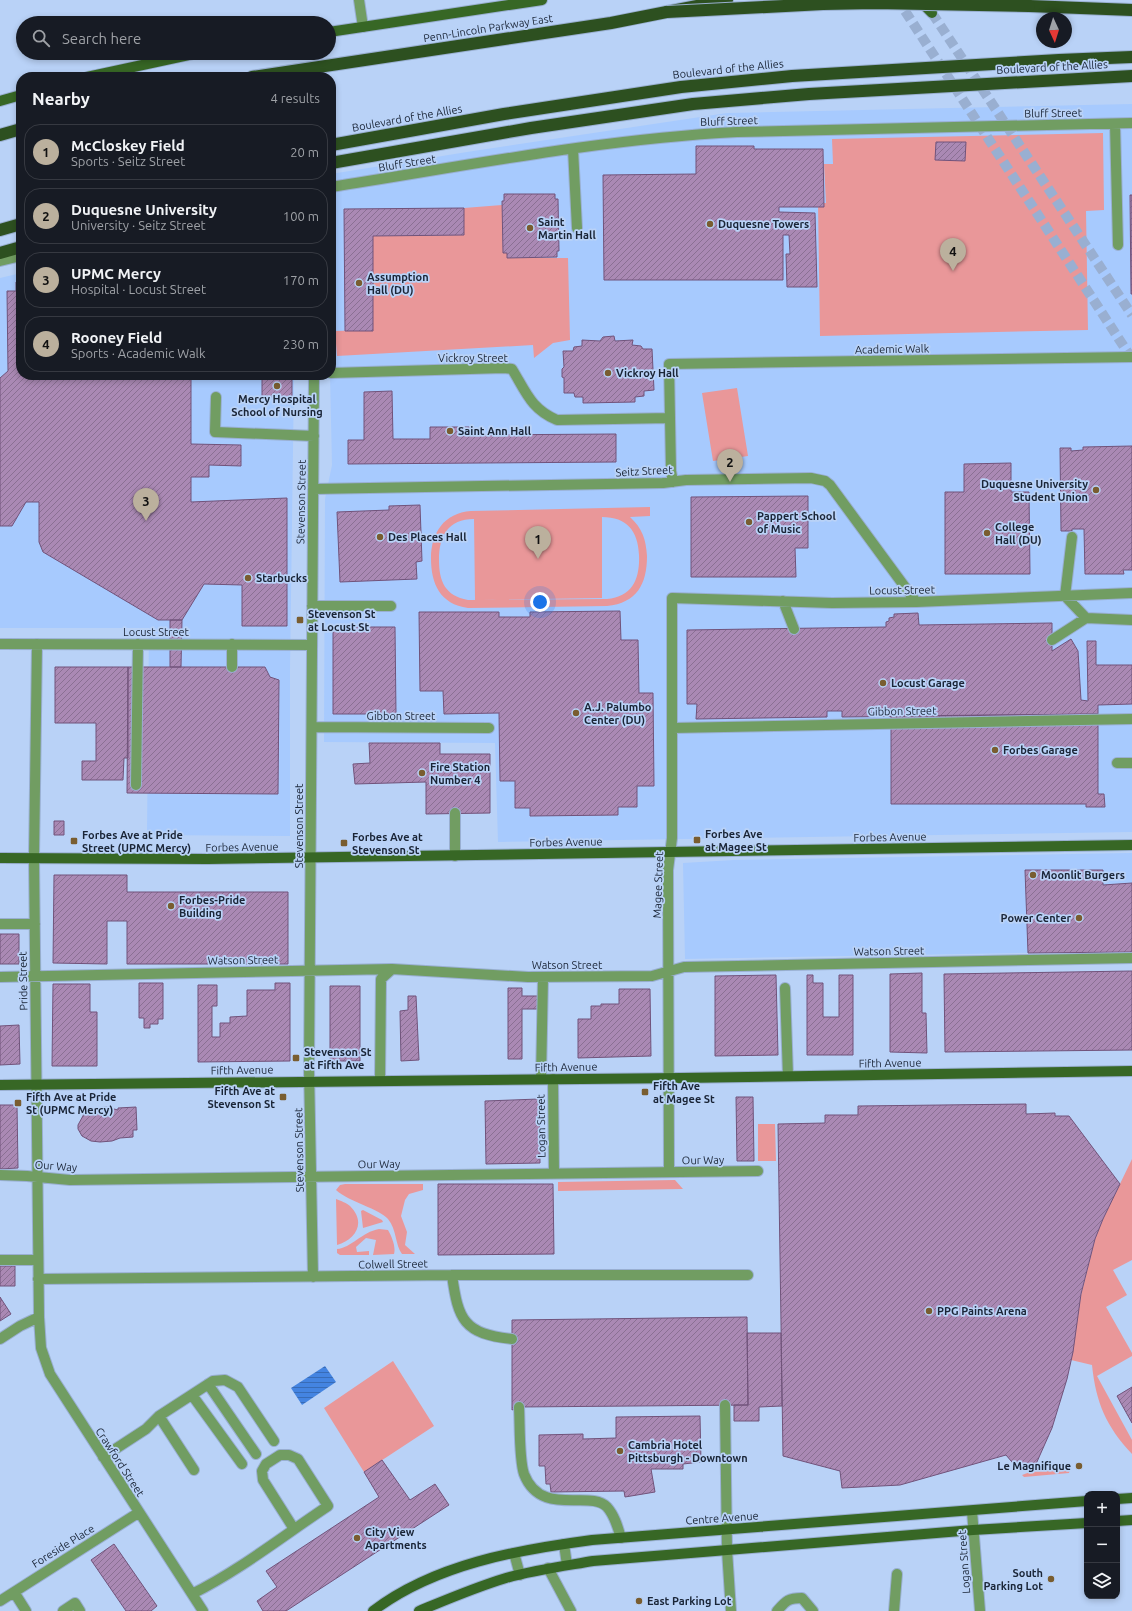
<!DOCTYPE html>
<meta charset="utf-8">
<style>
:root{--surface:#171b24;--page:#20242c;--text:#f1f3f6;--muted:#9ea1a6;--line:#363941;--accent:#bbb09d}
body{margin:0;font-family:Ubuntu,sans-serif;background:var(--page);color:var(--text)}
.controls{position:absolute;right:12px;bottom:12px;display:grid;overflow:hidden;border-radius:8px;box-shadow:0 2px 6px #0003}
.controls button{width:36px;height:36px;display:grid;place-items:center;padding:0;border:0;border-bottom:1px solid var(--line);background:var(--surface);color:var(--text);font:20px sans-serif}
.compass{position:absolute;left:1036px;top:12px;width:36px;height:36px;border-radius:50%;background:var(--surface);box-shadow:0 2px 6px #0003;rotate:176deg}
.you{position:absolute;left:540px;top:602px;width:14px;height:14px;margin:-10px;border:3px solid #fff;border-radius:50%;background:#1a73e8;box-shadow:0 0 0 6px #1a73e833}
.badge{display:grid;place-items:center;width:26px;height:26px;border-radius:50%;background:var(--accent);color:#111;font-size:13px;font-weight:700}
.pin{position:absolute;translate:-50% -33px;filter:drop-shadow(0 1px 2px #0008)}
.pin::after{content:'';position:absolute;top:21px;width:14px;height:12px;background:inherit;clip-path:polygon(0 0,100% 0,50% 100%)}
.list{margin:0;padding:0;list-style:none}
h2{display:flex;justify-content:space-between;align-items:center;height:52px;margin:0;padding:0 16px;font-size:17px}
h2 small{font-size:13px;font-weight:400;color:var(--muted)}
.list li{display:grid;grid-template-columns:26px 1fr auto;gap:12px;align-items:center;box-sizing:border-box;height:56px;margin:0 8px 8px;padding:0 8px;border:1px solid var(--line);border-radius:16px}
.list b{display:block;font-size:15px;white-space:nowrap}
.list p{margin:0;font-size:13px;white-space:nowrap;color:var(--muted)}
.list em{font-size:13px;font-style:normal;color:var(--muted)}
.icon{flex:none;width:22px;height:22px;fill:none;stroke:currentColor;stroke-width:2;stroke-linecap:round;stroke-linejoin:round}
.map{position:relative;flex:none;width:1132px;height:1611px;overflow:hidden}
.search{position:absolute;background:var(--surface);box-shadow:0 2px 6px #0003;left:16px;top:16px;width:320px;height:44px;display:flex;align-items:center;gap:10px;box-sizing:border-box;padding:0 14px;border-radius:22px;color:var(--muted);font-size:15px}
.panel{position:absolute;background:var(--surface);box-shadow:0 2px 6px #0003;left:16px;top:72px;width:320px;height:308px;border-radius:16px}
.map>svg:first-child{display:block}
.built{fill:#a7cafe}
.green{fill:#e99799;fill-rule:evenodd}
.water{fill:url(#water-rules)}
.building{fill:url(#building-hatch);stroke:#71537b}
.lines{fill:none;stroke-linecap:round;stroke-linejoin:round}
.major-tunnel{stroke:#99afd1;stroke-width:10;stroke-dasharray:10 5;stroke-linecap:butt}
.minor-casing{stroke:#99afd1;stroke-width:12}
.major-casing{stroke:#99afd1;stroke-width:12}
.highway-casing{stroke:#99afd1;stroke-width:14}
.minor{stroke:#719d62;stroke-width:10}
.major{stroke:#376725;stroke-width:10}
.highway{stroke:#2d5020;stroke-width:12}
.highway-bridge-casing{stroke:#99afd1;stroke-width:14;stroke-linecap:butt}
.highway-bridge{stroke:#2d5020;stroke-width:12}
.poi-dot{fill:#795d30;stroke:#b9d2f7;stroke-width:1.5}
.labels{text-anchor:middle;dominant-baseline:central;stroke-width:3.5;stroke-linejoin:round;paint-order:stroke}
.street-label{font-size:11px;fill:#1a2537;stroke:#b9d2f7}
.poi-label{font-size:11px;font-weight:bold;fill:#1a2537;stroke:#b9d2f7;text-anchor:start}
</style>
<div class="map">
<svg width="1132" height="1611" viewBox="0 0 1132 1611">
<defs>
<pattern id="water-rules" width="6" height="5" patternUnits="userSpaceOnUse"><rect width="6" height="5" fill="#4484e1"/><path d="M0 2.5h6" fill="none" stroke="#386cb7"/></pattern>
<pattern id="building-hatch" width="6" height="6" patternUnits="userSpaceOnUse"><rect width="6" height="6" fill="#aa89b4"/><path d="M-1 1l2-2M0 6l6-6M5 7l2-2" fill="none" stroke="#8a7093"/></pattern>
</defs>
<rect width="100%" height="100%" fill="#b9d2f7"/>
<path class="built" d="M1132,104V832L498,842L495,743L324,742L325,499L332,465L330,375L331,174L467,152L727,113Z
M21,273V375H294L290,669V836L147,835L149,628H0V278Z
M1132,853V951L685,959L683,863L734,860Z"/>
<path class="green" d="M1103,133L1104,210L1086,211L1088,330L820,336L818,203H826L824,164H833L832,139Z
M502,205L503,253H507L508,258H568L570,340L553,343L534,358L533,345L337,356L335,331L373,330V236L464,235V208Z
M737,388L748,456L713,461L702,393Z
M650,507V516L630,517C642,528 646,539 647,556C647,584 637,603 607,606L468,608C440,604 431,584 431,558C431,533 444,513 471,511ZM602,517C627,517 638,531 639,555C640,578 633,597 607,599L468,600C445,596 439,581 439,560C439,536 448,519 474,519L475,600L602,598Z
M758,1124H775L776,1161H758Z
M1132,1159V1260L1113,1270L1127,1295L1106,1307L1132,1353V1356L1097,1376L1132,1440V1454C1106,1426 1096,1403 1092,1365L1071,1360L1081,1295L1095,1239L1103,1219Z
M675,1180L683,1189L558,1191V1182Z
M345,1184H423V1190L409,1194L405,1200L401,1216L407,1232L405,1245L415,1254H402C395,1245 397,1230 388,1219C380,1209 349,1202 336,1190L340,1185Z
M336,1199C341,1201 347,1203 350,1206C367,1223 355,1240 337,1245Z
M363,1210L382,1220L383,1222L363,1228L361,1211Z
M379,1229L388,1230C392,1237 396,1247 394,1254L373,1255L376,1240L366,1238L356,1247L357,1252L369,1251V1255H340L337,1253V1249C351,1248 362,1232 379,1229Z
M393,1361L434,1426L364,1472L324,1408Z
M1049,1465H1061L1070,1469L1069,1473L1024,1477L1022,1475Z"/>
<path class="water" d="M325,1366L336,1382L302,1405L291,1388Z"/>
<path class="building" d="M936,142H966L965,161L935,160Z
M696,146H754V149H823L824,207H779V212L815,213L817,287H787L786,254H790L789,235H783V280H604L603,175L696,174Z
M504,194H555V199H558L559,251H557V257L507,258V253H503L502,201H504Z
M1130,195H1132V294H1131Z
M464,208V235L373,236V331H345L344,209Z
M16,282H21V375H191V444L241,445V466L209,465V477H191V502L287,498V626H242V585L204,584L182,620H158L43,552L39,542V502H26L12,526H0V378L8,371L7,291H16Z
M614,336L615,341L633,340L632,345L641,346L643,349H652L654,390L644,391V396L635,397V402L583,403V397H575L574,393H564V378L562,377V369L564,367L563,351H573L574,347L582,346V340L600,341L603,337Z
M262,375H292V397H262Z
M392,391L393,439H430V427H470V435L616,434V462L348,464V440H364V392Z
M1132,446V570H1123L1124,574H1085L1084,529H1072V531H1061L1060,448H1071V451L1083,450V447Z
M1011,463V492H1029L1030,574H945V492H964V464Z
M808,496V548H795L796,577H691V497Z
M420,505L422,561L416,562L417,579L340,582L337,512L389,510V506Z
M620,611L621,640H638L639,693H653L654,786H637V807H618V815L530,816V808H515V781H500L499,713L444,714L443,691H420L419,612H499V617H530V612Z
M918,613L919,625L1052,623V651L1071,639L1078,651L1081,700L1088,701L1087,641H1096V665H1132V704L1098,705V714L842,717V711H827V717L696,719L697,704H687V630L886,627V622L889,621V618L894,617V614Z
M170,620H182L181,667H170Z
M333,627H395L396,714H333Z
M55,667H128V758H124L123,780H82V761H96V723H55Z
M128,667H265L270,677L279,680L278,794L127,793Z
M1098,714V794H1104L1105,807H1086V804H891V716Z
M369,743H440V754H490V813L426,814V782L355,784L353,764L370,763Z
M54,821H64V835H54Z
M1025,870H1103V885L1132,883V952L1028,953Z
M54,875H127V892H288V964H127V921H107V964L53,963Z
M0,934H19V964H0Z
M1132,971V1050L945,1052L944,974Z
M922,973V1013H926L927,1053L890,1052V974Z
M776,975L778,1055L715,1056V976Z
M807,975H813V983H823V1017H839V975H853V1055H807Z
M139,983H163V1019H158V1024H150V1028H144V1018H139Z
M275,983H290V1061L198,1062V985H217V1006H212V1037H220V1023H230V1017L247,1016V990H275Z
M53,984H90V1012H97V1066H52Z
M330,986H360V1061H330Z
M508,988H522V996H539V1009H522V1059H508Z
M619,989H650L651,1056L578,1058V1019H591V1006H601V1004H619Z
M408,996H416L419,1060L401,1061L400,1011L408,1010Z
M19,1025L20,1064L0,1065V1026Z
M736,1097H753L754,1161H737Z
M539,1099L540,1163L486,1164L485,1101Z
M1026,1104V1114L1055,1113V1116H1069L1120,1184L1103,1219L1095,1239L1081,1294L1073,1352L1067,1379L1052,1428L1036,1464L1017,1468L1006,1455L900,1485L842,1488L840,1471L783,1456L778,1124L825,1123V1115H858V1106Z
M0,1105H17L18,1168L0,1169Z
M106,1107L118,1110V1108L136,1107L137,1130H133V1137L120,1138L112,1141L100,1142L91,1141L82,1136L78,1129V1125L84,1114L90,1109Z
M438,1184H553L554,1254L438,1255Z
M0,1266H15V1286H0Z
M0,1297L11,1314L0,1321Z
M747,1317L748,1405L519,1407L512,1410V1320Z
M747,1333H781L782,1406L759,1407V1421H734V1405H748Z
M1132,1387V1423L1117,1396Z
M700,1416L701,1462L683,1464V1469H651L655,1492L625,1497L624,1491L551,1492L550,1484H546L545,1466H539V1435L583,1434V1439L616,1438V1417Z
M382,1460L410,1500L435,1484L449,1505L286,1611H263L257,1601L277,1587L266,1571L379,1497L364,1472Z
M114,1544L157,1606L151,1611H126L91,1560Z"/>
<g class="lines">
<path class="major-tunnel" d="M905,11L1132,359
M932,13L1132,315"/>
<g class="minor-casing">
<path id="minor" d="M359,0L363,27
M1115,124L1118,245
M573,149L577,228
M331,187C465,166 601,139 737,132L1132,123
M0,261L21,256
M331,373L504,368L512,369C526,392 531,409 557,420L670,418L671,471L673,482
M216,397L215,432L314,436
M670,418L669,364L1132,357
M313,489L663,483L686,480L811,478L825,481L830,485L916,602
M1072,537L1065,596L1086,618L1132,620
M783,601L794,629
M312,606H391
M1052,640L1086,618
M0,644L312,645
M37,644L34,858L39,1317L41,1348L50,1374L203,1611
M232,644V667
M312,727L489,728
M672,728L1132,719
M1117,763H1132
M136,785L138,644
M455,856V813
M0,924H35
M0,977L392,969L528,977L652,976L684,967L1132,958
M785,988L788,1076
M541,1079L543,977
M553,1079L554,1174
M380,1081L381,979L392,969
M669,1172L668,870L672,838V598L832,603L916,602L1132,593
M0,1175L27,1176L70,1180L758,1171
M0,1260H38
M452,1275C458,1320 464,1334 512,1339
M313,1277L309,1069L314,375
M38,1279L452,1275H748
M0,1339L20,1326L39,1317
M208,1384L256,1454
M192,1395L242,1464
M725,1405L727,1550L731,1611
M519,1407C520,1424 519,1460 524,1474C541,1518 590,1489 607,1507C615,1516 618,1528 621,1538
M159,1416L194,1470
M103,1457L146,1429L159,1416L213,1381L225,1380L238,1387L274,1441
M972,1511L980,1611
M564,1544L567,1565
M514,1553L520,1575
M548,1568L571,1611
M14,1592L26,1611
M192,1594C240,1570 283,1536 328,1506L298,1459L289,1455H280L266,1464L262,1471L263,1480L294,1529
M0,1601L138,1513
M63,1611L75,1603L80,1611
M777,1611C786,1601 788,1598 802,1598L813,1611
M894,1611L897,1574"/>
</g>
<g class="major-casing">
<path id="major" d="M919,0L932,13
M329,32L542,0
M87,77L198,53
M0,101L21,95
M0,858L208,859L1132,845
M0,1085L681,1078L1132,1071
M1117,1499L1132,1498
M1117,1521L1132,1520
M373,1611C435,1564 517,1550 592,1540L1087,1501
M419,1611C448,1599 476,1587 506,1578C534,1570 564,1566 593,1561L973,1530L1087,1523"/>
</g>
<g class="highway-casing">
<path id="highway" d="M1029,6L1132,10
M252,77L611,23L727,0
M0,135L21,129
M331,145L504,114L681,87L792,76L1059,60L1132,57
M331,163L531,128L693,104L809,94L1132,76
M0,230L21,224
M0,253L21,247"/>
</g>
<use href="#minor" class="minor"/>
<use href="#major" class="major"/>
<use href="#highway" class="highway"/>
<g class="highway-bridge-casing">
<path id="highway-bridge" d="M667,12L823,4L875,3L1029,6"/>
</g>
<use href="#highway-bridge" class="highway-bridge"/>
</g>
<g class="poi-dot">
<circle cx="710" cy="224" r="4"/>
<circle cx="530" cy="228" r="4"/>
<circle cx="359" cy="283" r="4"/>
<circle cx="608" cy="373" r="4"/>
<circle cx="277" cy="386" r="4"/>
<circle cx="450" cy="431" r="4"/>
<circle cx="1096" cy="490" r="4"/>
<circle cx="749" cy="522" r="4"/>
<circle cx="987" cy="533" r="4"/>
<circle cx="380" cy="537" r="4"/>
<circle cx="248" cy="578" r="4"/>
<rect x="296" y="616" width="8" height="8" rx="2"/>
<circle cx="883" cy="683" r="4"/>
<circle cx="576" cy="713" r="4"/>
<circle cx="995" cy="750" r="4"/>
<circle cx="422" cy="773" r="4"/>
<rect x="693" y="836" width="8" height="8" rx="2"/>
<rect x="70" y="837" width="8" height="8" rx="2"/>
<rect x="340" y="839" width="8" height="8" rx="2"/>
<circle cx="1033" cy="875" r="4"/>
<circle cx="171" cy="906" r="4"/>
<circle cx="1079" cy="918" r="4"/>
<rect x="292" y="1054" width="8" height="8" rx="2"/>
<rect x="641" y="1088" width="8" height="8" rx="2"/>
<rect x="279" y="1093" width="8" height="8" rx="2"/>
<rect x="14" y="1099" width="8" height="8" rx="2"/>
<circle cx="929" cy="1311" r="4"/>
<circle cx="620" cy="1451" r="4"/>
<circle cx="1079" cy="1466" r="4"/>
<circle cx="357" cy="1538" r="4"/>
<circle cx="1051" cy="1579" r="4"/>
<circle cx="639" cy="1601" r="4"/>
</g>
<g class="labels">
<g class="street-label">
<text transform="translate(488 28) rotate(-9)">Penn-Lincoln Parkway East</text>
<text transform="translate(1052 67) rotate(-3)">Boulevard of the Allies</text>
<text transform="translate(728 69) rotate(-6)">Boulevard of the Allies</text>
<text transform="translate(1053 113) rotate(-1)">Bluff Street</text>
<text transform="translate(407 118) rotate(-10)">Boulevard of the Allies</text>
<text transform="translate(729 121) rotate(-2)">Bluff Street</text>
<text transform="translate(407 163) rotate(-9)">Bluff Street</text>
<text transform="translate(892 349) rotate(-1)">Academic Walk</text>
<text x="473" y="358">Vickroy Street</text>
<text transform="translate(644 471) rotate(-3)">Seitz Street</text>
<text transform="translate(301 502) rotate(-89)">Stevenson Street</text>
<text transform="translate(902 590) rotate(-1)">Locust Street</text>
<text x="156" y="632">Locust Street</text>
<text transform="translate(902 711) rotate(-1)">Gibbon Street</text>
<text x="401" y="716">Gibbon Street</text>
<text transform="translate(299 826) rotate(-90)">Stevenson Street</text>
<text transform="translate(890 837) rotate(-1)">Forbes Avenue</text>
<text transform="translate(566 842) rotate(-1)">Forbes Avenue</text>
<text transform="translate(242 847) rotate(-1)">Forbes Avenue</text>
<text transform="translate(658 885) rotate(-88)">Magee Street</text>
<text transform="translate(889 951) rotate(-1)">Watson Street</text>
<text transform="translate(243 960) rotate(-1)">Watson Street</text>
<text x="567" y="965">Watson Street</text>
<text transform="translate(23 981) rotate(-91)">Pride Street</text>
<text transform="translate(890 1063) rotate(-1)">Fifth Avenue</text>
<text transform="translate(566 1067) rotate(-1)">Fifth Avenue</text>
<text transform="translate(242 1070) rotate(-1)">Fifth Avenue</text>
<text transform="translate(541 1126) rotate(-91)">Logan Street</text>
<text transform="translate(299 1150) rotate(-91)">Stevenson Street</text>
<text transform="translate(703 1160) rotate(-1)">Our Way</text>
<text transform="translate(379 1164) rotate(-1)">Our Way</text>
<text transform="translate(56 1166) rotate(4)">Our Way</text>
<text transform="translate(393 1264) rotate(-1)">Colwell Street</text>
<text transform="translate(120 1462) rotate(57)">Crawford Street</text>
<text transform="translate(722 1518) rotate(-4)">Centre Avenue</text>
<text transform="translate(63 1546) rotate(-32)">Foreside Place</text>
<text transform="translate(964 1562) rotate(-94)">Logan Street</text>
</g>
<g class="poi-label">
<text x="538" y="222">Saint<tspan x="538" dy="13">Martin Hall</tspan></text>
<text x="718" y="224">Duquesne Towers</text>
<text x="367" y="277">Assumption<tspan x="367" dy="13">Hall (DU)</tspan></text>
<text x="616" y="373">Vickroy Hall</text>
<text x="277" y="399" text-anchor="middle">Mercy Hospital<tspan x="277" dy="13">School of Nursing</tspan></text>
<text x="458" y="431">Saint Ann Hall</text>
<text x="1088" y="484" text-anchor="end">Duquesne University<tspan x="1088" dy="13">Student Union</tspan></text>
<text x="757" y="516">Pappert School<tspan x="757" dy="13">of Music</tspan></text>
<text x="995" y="527">College<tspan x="995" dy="13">Hall (DU)</tspan></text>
<text x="388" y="537">Des Places Hall</text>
<text x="256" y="578">Starbucks</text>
<text x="308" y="614">Stevenson St<tspan x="308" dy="13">at Locust St</tspan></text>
<text x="891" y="683">Locust Garage</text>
<text x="584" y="707">A.J. Palumbo<tspan x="584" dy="13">Center (DU)</tspan></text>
<text x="1003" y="750">Forbes Garage</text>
<text x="430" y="767">Fire Station<tspan x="430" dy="13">Number 4</tspan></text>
<text x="705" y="834">Forbes Ave<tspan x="705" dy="13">at Magee St</tspan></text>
<text x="82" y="835">Forbes Ave at Pride<tspan x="82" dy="13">Street (UPMC Mercy)</tspan></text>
<text x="352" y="837">Forbes Ave at<tspan x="352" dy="13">Stevenson St</tspan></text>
<text x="1041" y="875">Moonlit Burgers</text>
<text x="179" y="900">Forbes-Pride<tspan x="179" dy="13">Building</tspan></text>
<text x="1071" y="918" text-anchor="end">Power Center</text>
<text x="304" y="1052">Stevenson St<tspan x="304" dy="13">at Fifth Ave</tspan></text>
<text x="653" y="1086">Fifth Ave<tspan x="653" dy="13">at Magee St</tspan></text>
<text x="275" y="1091" text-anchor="end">Fifth Ave at<tspan x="275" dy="13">Stevenson St</tspan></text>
<text x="26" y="1097">Fifth Ave at Pride<tspan x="26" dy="13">St (UPMC Mercy)</tspan></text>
<text x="937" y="1311">PPG Paints Arena</text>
<text x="628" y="1445">Cambria Hotel<tspan x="628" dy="13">Pittsburgh - Downtown</tspan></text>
<text x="1071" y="1466" text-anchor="end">Le Magnifique</text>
<text x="365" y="1532">City View<tspan x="365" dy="13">Apartments</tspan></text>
<text x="1043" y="1573" text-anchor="end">South<tspan x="1043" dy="13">Parking Lot</tspan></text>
<text x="647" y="1601">East Parking Lot</text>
</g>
</g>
</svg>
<div class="controls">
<button>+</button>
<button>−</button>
<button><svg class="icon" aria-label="layers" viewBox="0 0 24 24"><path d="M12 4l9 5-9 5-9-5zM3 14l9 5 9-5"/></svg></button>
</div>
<svg class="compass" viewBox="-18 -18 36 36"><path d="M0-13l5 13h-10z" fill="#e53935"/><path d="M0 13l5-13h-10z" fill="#9ea1a6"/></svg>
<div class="you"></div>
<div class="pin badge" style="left:538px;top:559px">1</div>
<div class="pin badge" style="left:730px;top:482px">2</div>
<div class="pin badge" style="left:146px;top:521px">3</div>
<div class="pin badge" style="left:953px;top:271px">4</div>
<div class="search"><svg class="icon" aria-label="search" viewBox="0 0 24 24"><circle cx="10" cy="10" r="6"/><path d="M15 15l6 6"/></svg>Search here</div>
<section class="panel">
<h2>Nearby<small>4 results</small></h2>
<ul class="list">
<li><span class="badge">1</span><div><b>McCloskey Field</b><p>Sports · Seitz Street</p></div><em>20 m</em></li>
<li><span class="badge">2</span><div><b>Duquesne University</b><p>University · Seitz Street</p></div><em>100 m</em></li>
<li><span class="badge">3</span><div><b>UPMC Mercy</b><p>Hospital · Locust Street</p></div><em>170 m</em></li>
<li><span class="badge">4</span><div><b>Rooney Field</b><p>Sports · Academic Walk</p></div><em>230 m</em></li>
</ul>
</section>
</div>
